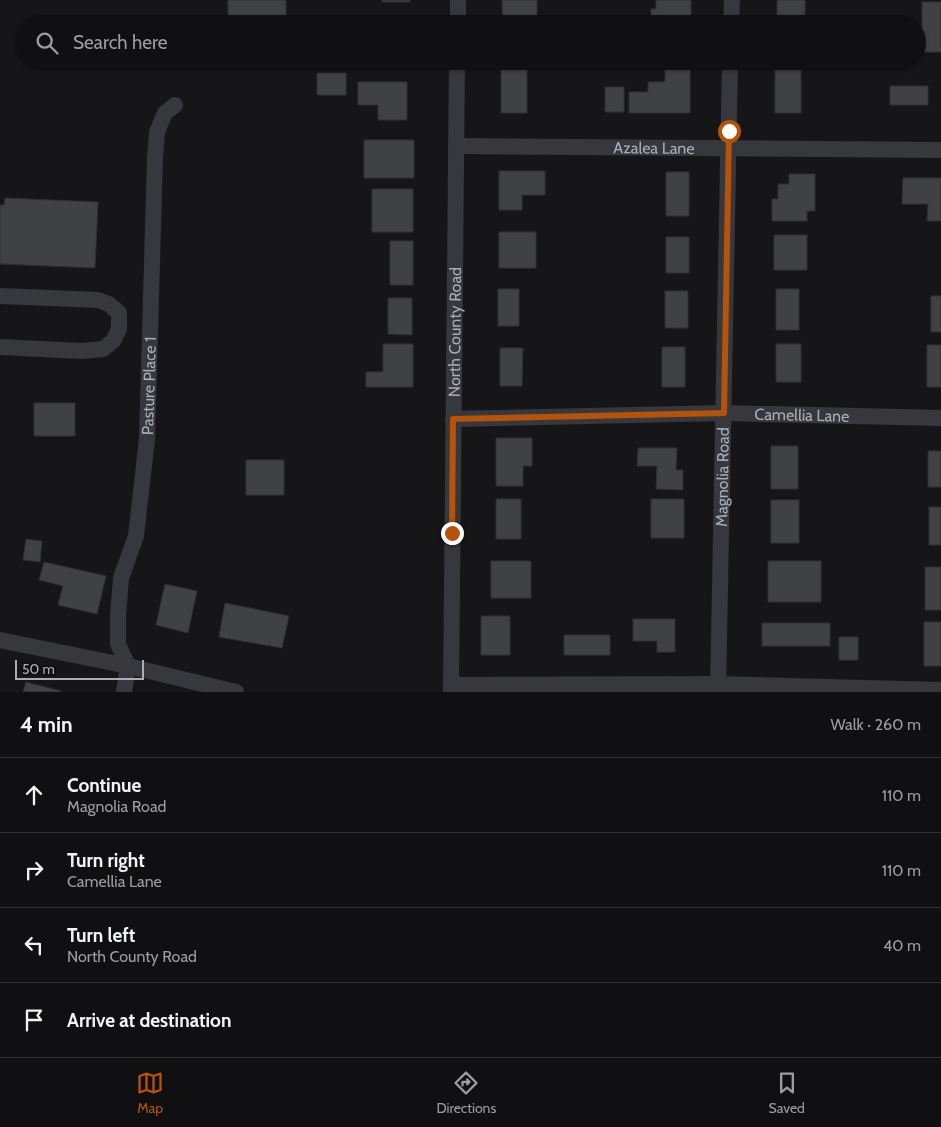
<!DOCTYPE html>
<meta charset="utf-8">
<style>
:root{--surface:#101012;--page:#19191b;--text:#f1f3f6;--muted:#9c9d9f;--line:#303032;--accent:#b45309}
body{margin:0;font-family:Cabin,sans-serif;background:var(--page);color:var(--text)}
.scale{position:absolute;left:15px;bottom:12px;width:129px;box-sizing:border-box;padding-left:5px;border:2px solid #a8adb8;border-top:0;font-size:14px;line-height:18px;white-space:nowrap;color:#a8adb8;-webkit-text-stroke:4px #111113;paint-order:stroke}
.stop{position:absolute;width:15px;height:15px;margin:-11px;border:4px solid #b45309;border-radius:50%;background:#fff}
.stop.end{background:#b45309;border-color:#fff;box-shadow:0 1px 5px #0008}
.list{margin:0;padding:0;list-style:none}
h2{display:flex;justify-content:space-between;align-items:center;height:65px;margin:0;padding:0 20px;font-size:21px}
h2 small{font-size:16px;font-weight:400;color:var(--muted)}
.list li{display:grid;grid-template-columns:32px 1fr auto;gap:15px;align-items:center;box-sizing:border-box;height:75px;padding:0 20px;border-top:1px solid var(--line)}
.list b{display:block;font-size:19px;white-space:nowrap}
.list p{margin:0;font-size:16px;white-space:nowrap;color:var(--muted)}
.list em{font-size:16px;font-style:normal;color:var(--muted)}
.icon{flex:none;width:28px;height:28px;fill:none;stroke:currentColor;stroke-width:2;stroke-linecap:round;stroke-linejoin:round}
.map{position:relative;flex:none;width:941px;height:692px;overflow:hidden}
.search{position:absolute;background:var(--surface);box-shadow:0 1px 4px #0004;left:15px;right:15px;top:15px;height:55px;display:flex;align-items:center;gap:12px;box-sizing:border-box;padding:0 18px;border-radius:28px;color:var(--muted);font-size:19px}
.sheet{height:365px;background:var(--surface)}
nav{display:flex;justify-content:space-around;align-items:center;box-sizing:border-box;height:70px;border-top:1px solid var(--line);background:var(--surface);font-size:14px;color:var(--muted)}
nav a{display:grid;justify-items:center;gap:2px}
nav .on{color:var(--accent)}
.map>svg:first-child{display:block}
.building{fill:#404145;stroke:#303034}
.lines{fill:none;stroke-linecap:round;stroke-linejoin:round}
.minor{stroke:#37383d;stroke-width:16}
.route{stroke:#b45309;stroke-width:6}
.labels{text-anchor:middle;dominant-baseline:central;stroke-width:4;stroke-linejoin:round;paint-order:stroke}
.street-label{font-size:16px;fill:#a8adb8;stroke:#111113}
</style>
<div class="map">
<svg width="941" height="692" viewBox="0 0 941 692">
<rect width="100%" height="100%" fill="#161618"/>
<path class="building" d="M228,0H286V24H228Z
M382,0H410V2H382Z
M502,0H537V24H503Z
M656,0H691V24H651V9H656Z
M777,0H805V24H777Z
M922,2H941V52H922Z
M377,16H406V24H377Z
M377,61H406V66H377Z
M775,61H801V113H775Z
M665,65H690V113H629V92H648V82H665Z
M501,69H527V113H501Z
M317,73H346V95H317Z
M358,82H407V120H378V105H358Z
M890,86H928V105H890Z
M605,87H624V112H605Z
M364,140H414V178H364Z
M499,171H545V195H522V210H499Z
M666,172H689V216H666Z
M789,174H815V211H807V221H772V199H778V184H789Z
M903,178H941V221H927L928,204H902Z
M372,189H413V232H372Z
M5,198L98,202L95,268L0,264V205H4Z
M499,232H536V268H499Z
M774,235H807V270H774Z
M666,237H689V273H666Z
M390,241H413V285H390Z
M498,289H519V326H498Z
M776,289H799V330H776Z
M665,291H688V328H665Z
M931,296H941V332H931Z
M388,298H412V335L388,334Z
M383,344H413V387H366V372H383Z
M776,344H801V382H776Z
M927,345H941V387H927Z
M662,347H685V387H662Z
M500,348H523L522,386H500Z
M34,403H75V436H34Z
M496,438H532V466H523V486H496Z
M771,446H798V489H771Z
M638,448H677L676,470H683V490L656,489L657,466H637Z
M928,451H941V487H928Z
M246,460H284V495H246Z
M496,499H521V539H496Z
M651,499H684V538H651Z
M771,500H799V543H771Z
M929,507H941V545H929Z
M26,539L42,541L40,562L23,560Z
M491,561H531V598H491Z
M768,561H821V602H768Z
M44,562L106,576L97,614L58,605L63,586L39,580Z
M925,567H941V610H925Z
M165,584L197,591L188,633L156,625Z
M225,603L289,616L282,648L219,637Z
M481,616H510V655H481Z
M633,619H675V652H657V641H633Z
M924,622H941V666H924Z
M762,623H830V646H762Z
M564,635H610V655H564Z
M839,637H858V660H839Z
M26,682L61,691V692H23Z"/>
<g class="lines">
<g class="minor">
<path d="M458,24V0"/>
<path d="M731,24L732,0"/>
<path id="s1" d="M456,146L941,150"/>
<path d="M0,296L98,300L109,304L119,313V329L113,341L103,349L82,351L0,347"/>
<path id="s2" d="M453,419L724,413L941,418"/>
<path d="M0,640L128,666L236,692"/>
<path d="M451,685L718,684L941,690"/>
<path id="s3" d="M124,692L128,666L118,644V616L121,578L136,536L147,439L155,157L157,132L165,113L175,105"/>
<path id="s4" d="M451,692L457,61"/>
<path id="s5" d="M718,692L730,61"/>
</g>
</g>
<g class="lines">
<path class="route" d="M452,533L453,419L724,413L729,131"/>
</g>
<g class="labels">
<g class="street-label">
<text stroke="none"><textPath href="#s1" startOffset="198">Azalea Lane</textPath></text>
<text stroke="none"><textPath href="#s4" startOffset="360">North County Road</textPath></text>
<text stroke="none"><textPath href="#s3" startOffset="312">Pasture Place 1</textPath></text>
<text stroke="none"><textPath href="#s2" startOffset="349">Camellia Lane</textPath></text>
<text stroke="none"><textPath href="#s5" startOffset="215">Magnolia Road</textPath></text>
</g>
</g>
</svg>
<div class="scale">50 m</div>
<div class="stop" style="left:729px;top:131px"></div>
<div class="stop end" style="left:452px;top:533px"></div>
<div class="search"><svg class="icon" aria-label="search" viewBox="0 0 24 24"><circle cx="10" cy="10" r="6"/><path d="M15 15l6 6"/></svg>Search here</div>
</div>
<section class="sheet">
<h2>4 min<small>Walk · 260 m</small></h2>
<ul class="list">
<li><svg class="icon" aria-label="ahead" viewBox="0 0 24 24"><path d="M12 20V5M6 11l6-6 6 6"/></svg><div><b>Continue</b><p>Magnolia Road</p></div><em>110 m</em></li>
<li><svg class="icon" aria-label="right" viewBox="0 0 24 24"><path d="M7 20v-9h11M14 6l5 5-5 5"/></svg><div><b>Turn right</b><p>Camellia Lane</p></div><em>110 m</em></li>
<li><svg class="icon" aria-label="left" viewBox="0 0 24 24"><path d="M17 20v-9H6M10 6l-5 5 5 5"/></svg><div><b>Turn left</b><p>North County Road</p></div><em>40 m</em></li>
<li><svg class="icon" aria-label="arrive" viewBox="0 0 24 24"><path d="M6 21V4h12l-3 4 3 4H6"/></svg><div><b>Arrive at destination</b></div></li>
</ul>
</section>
<nav>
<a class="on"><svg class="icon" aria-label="map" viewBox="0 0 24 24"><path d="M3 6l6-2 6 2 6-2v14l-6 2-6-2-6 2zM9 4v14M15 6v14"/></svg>Map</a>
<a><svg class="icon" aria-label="directions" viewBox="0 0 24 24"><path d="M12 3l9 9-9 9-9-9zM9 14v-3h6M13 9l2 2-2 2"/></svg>Directions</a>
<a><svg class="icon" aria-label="saved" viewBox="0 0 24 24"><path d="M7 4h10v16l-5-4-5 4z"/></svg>Saved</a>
</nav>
